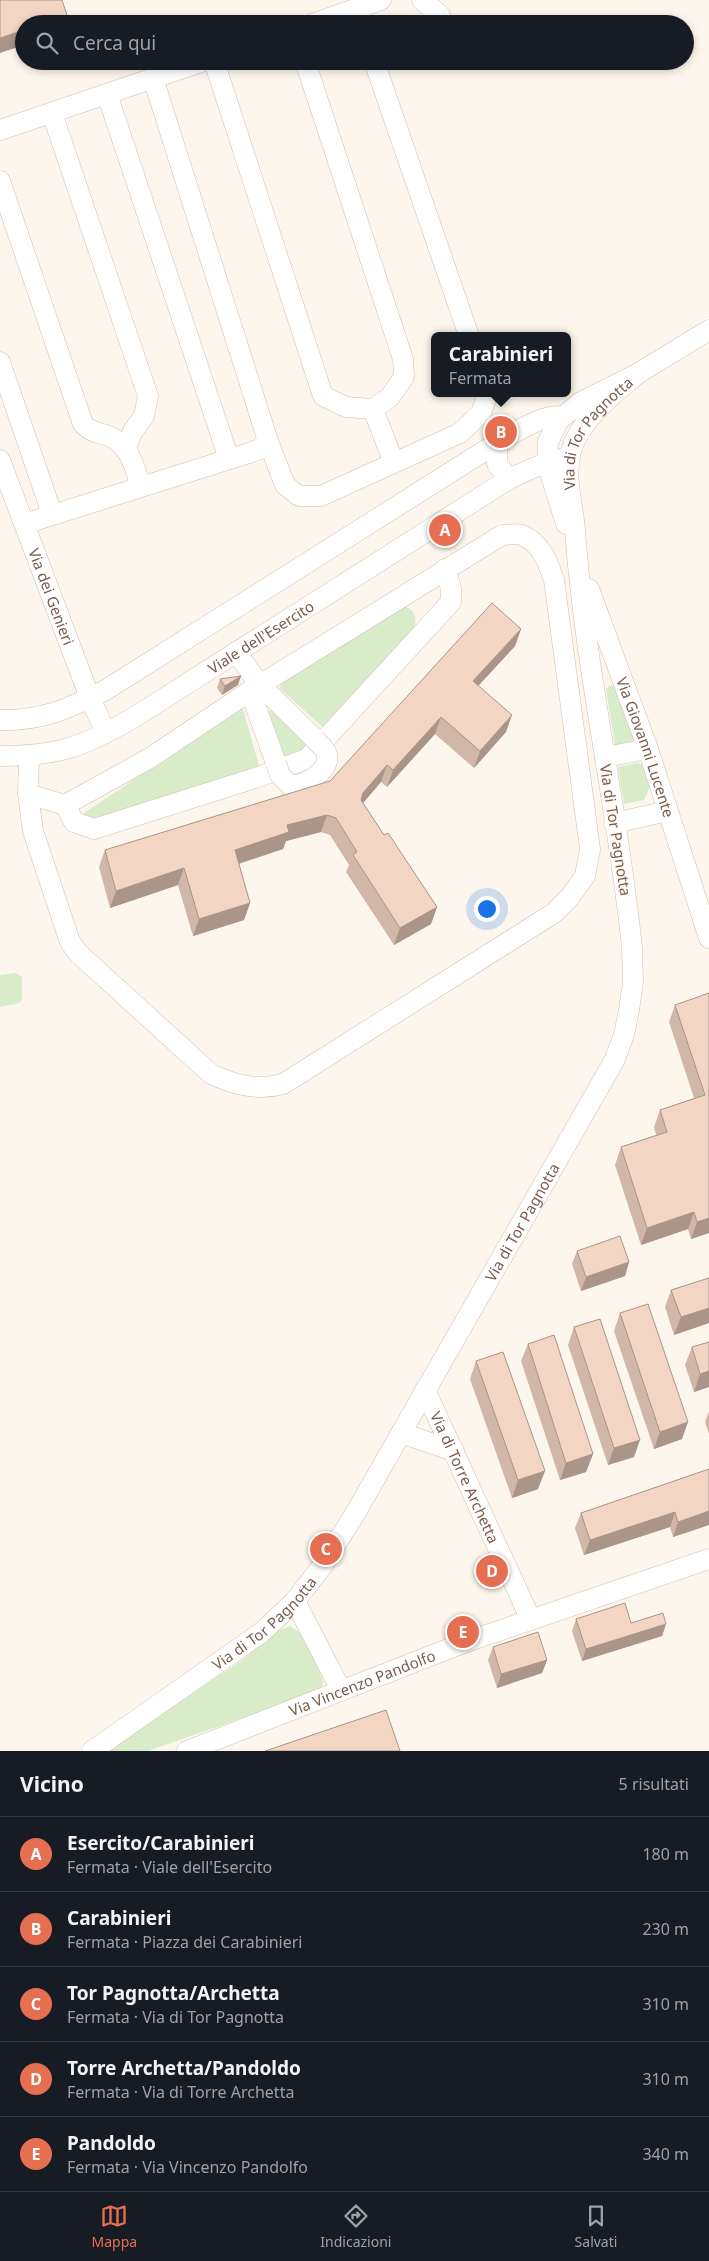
<!DOCTYPE html>
<html lang="it">
<meta charset="utf-8">
<style>
:root{--surface:#171b24;--page:#20242c;--text:#f1f3f6;--muted:#9ea1a6;--line:#363941;--accent:#e76f51}
body{margin:0;font-family:"Noto Sans",sans-serif;background:var(--page);color:var(--text)}
.you{position:absolute;left:486px;top:908px;width:18px;height:18px;margin:-12px;border:4px solid #fff;border-radius:50%;background:#1a73e8;box-shadow:0 0 0 8px #1a73e833}
.badge{display:grid;place-items:center;width:32px;height:32px;border-radius:50%;background:var(--accent);color:#fff;font-size:16px;font-weight:700}
.pin{position:absolute;translate:-50% -50%;border:2px solid #fff;box-shadow:0 1px 5px #0006}
.popup{position:absolute;left:431px;top:332px;width:140px;height:65px;box-sizing:border-box;display:grid;place-content:center;border-radius:8px;background:var(--surface);filter:drop-shadow(0 1px 4px #0005);font-size:16px;white-space:nowrap;color:var(--muted)}
.popup b{font-size:19px;color:var(--text)}
.popup::after{content:'';position:absolute;left:50%;top:100%;margin-left:-10px;border:10px solid transparent;border-top-color:var(--surface)}
.list{margin:0;padding:0;list-style:none}
h2{display:flex;justify-content:space-between;align-items:center;height:65px;margin:0;padding:0 20px;font-size:21px}
h2 small{font-size:16px;font-weight:400;color:var(--muted)}
.list li{display:grid;grid-template-columns:32px 1fr auto;gap:15px;align-items:center;box-sizing:border-box;height:75px;padding:0 20px;border-top:1px solid var(--line)}
.list b{display:block;font-size:19px;white-space:nowrap}
.list p{margin:0;font-size:16px;white-space:nowrap;color:var(--muted)}
.list em{font-size:16px;font-style:normal;color:var(--muted)}
.icon{flex:none;width:28px;height:28px;fill:none;stroke:currentColor;stroke-width:2;stroke-linecap:round;stroke-linejoin:round}
.map{position:relative;flex:none;width:709px;height:1751px;overflow:hidden}
.search{position:absolute;background:var(--surface);box-shadow:0 2px 8px #0003;left:15px;right:15px;top:15px;height:55px;display:flex;align-items:center;gap:12px;box-sizing:border-box;padding:0 18px;border-radius:28px;color:var(--muted);font-size:19px}
.sheet{height:440px;background:var(--surface)}
nav{display:flex;justify-content:space-around;align-items:center;box-sizing:border-box;height:70px;border-top:1px solid var(--line);background:var(--surface);font-size:14px;color:var(--muted)}
nav a{display:grid;justify-items:center;gap:2px}
nav .on{color:var(--accent)}
.map>svg:first-child{display:block}
.green{fill:#d8ecc9}
.lines{fill:none;stroke-linecap:round;stroke-linejoin:round}
.minor-casing{stroke:#d1beb0;stroke-width:21}
.minor{stroke:#fff;stroke-width:20}
.minor-bridge-casing{stroke:#d1beb0;stroke-width:21;stroke-linecap:butt}
.minor-bridge{stroke:#fff;stroke-width:20}
.wall{fill:#d1b7a8}
.shaded-wall{fill:#aa9588}
.building{fill:#f3d5c3;stroke:#aa9588}
.labels{text-anchor:middle;dominant-baseline:central;stroke-width:4;stroke-linejoin:round;paint-order:stroke}
.street-label{font-size:15px;fill:#7a5c4d;stroke:#fffaf3}
</style>
<div class="map">
<svg width="709" height="1751" viewBox="0 0 709 1751">
<rect width="100%" height="100%" fill="#fdf6ec"/>
<path class="green" d="M405,606C424,615 413,630 405,643L325,729L279,688L283,682Z
M611,685L616,687L633,739L630,742L615,745L606,689Z
M243,709L260,769L93,821L84,817V813L238,710Z
M273,709L308,746L302,752L281,761L266,713Z
M637,763L642,764L650,786L644,800L624,804L618,767Z
M15,973L22,977V1000L19,1003L0,1007V975Z
M290,1626L302,1634L323,1680L322,1690L148,1751H106L241,1661L275,1632Z"/>
<g class="lines">
<g class="minor-casing">
<g id="minor">
<path d="M422,0L440,15"/>
<path d="M312,24L381,0"/>
<path d="M214,61L323,396L346,407L373,409L390,397L404,377L403,359L305,61"/>
<path d="M374,61L469,336"/>
<path d="M153,78L268,441L285,485L299,496H321L460,433L481,413L488,393"/>
<path d="M107,94L229,459"/>
<path d="M52,113L148,396L144,416L133,431L126,447"/>
<path d="M0,130L204,61"/>
<path d="M0,181L83,424C95,435 98,431 111,437C131,447 134,467 141,486"/>
<path d="M0,362L50,508L49,513L45,517"/>
<path d="M373,409L394,463"/>
<path d="M497,443V464L509,479"/>
<path id="s1" d="M0,460L90,698L106,733"/>
<path d="M24,524L249,453L260,449L268,441"/>
<path d="M566,524L547,463L548,442L559,420L581,402L637,374L709,330"/>
<path id="s2" d="M589,589L648,749L709,938"/>
<path d="M236,652L260,685L314,738"/>
<path d="M250,691L276,763"/>
<path d="M0,720C41,721 68,709 104,691L497,443C510,435 546,412 562,417"/>
<path id="s3" d="M0,756C58,756 83,747 133,718L509,479L533,468L560,459"/>
<path d="M605,757L648,749"/>
<path d="M28,794L65,805L150,758L250,691L502,535C508,535 516,533 522,535C541,543 548,562 554,580L590,849L585,876L570,897L554,913L283,1084C257,1091 235,1085 211,1074L78,953L70,942L33,831L28,794L29,756"/>
<path d="M65,805L74,822L94,829L255,778L307,759L451,602V588L445,569"/>
<path d="M614,823L668,811"/>
<path id="s4" d="M425,1390L531,1620"/>
<path d="M401,1433L454,1451"/>
<path d="M295,1601L341,1690"/>
<path id="s5" d="M92,1751L262,1632L295,1601L323,1565L356,1512L614,1061L624,1035L629,1010L633,982L632,948C618,808 585,670 575,530C573,504 564,477 571,451C580,419 613,395 637,374"/>
<path id="s6" d="M187,1751L466,1642L709,1559"/>
</g>
</g>
<use href="#minor" class="minor"/>
<g class="minor-bridge-casing">
<path id="minor-bridge" d="M276,763L280,775L291,786C305,785 336,769 325,750C322,746 317,742 314,738"/>
</g>
<use href="#minor-bridge" class="minor-bridge"/>
</g>
<path class="wall" d="M521,629L515,646L478,686L506,732L474,768L435,734L387,787L381,782L363,803L384,835L437,907L431,924L394,945L346,872L349,865L330,835L321,832L286,841L283,849L239,864L250,903L244,920L193,936L178,885L110,908L99,867L105,850L330,781Z
M220,679L238,685L222,695L217,688Z
M709,993V1233L691,1239L688,1229L641,1245L615,1165L621,1147L656,1135L654,1127L660,1110L694,1098L669,1022L675,1005Z
M577,1251L629,1262L625,1276L581,1291L572,1264Z
M709,1278V1323L674,1335L665,1307L671,1290Z
M620,1313L682,1439L654,1449L614,1331Z
M574,1327L634,1457L608,1465L568,1345Z
M709,1342V1387L694,1392L685,1365L692,1347Z
M528,1344L593,1454L586,1472L560,1480L521,1361Z
M476,1361L538,1489L512,1498L470,1379Z
M709,1411V1434L705,1422Z
M709,1469V1525L673,1537L670,1527L584,1555L575,1528L581,1513Z
M576,1619L631,1623L666,1624L662,1636L582,1661L572,1631Z
M493,1647L547,1660L542,1673L497,1688L488,1660Z"/>
<path class="shaded-wall" d="M67,15L64,24H42Z
M24,30V45L0,53V38Z
M521,629L515,646L467,698L473,681Z
M241,676L238,685L222,695L225,686Z
M512,715L506,732L474,768L480,751Z
M441,717L435,734L387,787L393,770Z
M387,765L381,782L357,810L363,793Z
M327,815L321,832L286,841L283,849L228,867L235,850L287,825Z
M184,868L178,885L110,908L116,891Z
M250,903L244,920L193,936L199,919Z
M437,907L431,924L394,945L400,928Z
M694,1212L688,1229L641,1245L647,1228Z
M709,1218V1233L691,1239L697,1222Z
M629,1262L625,1276L581,1291L586,1277Z
M709,1308V1323L674,1335L681,1317Z
M709,1371V1387L694,1392L700,1374Z
M688,1422L682,1439L654,1449L660,1432Z
M640,1440L634,1457L608,1465L614,1448Z
M593,1454L586,1472L560,1480L566,1463Z
M545,1471L538,1489L512,1498L518,1480Z
M709,1511V1525L673,1537L678,1522Z
M675,1512L670,1527L584,1555L590,1540Z
M666,1624L662,1636L582,1661L586,1649Z
M547,1660L542,1673L497,1688L501,1674Z"/>
<path class="building" d="M0,0H62L67,15L42,24H24V30L0,38Z
M492,603L521,629L473,681L512,715L480,751L441,717L393,770L387,765L363,793L361,800L384,835L388,833L437,907L400,928L353,855L357,852L336,818L327,815L287,825L289,832L235,850L250,903L199,919L184,868L116,891L105,850L330,781Z
M241,676L225,686L220,679Z
M709,993V1218L697,1222L694,1212L647,1228L621,1147L667,1132L660,1110L705,1095L675,1005Z
M620,1236L629,1262L586,1277L577,1251Z
M709,1278V1308L681,1317L671,1290Z
M648,1304L688,1422L660,1432L620,1313Z
M600,1319L640,1440L614,1448L574,1327Z
M554,1335L593,1454L566,1463L528,1344Z
M709,1342V1371L700,1374L692,1347Z
M503,1352L545,1471L518,1480L476,1361Z
M709,1469V1511L678,1522L675,1512L590,1540L581,1513Z
M625,1603L631,1623L663,1613L666,1624L586,1649L576,1619Z
M538,1632L547,1660L501,1674L493,1647Z
M386,1710L400,1751H265Z"/>
<g class="labels">
<g class="street-label">
<text stroke="none"><textPath href="#s5" startOffset="1525">Via di Tor Pagnotta</textPath></text>
<text stroke="none"><textPath href="#s1" startOffset="146">Via dei Genieri</textPath></text>
<text stroke="none"><textPath href="#s3" startOffset="292">Viale dell'Esercito</textPath></text>
<text stroke="none"><textPath href="#s2" startOffset="168">Via Giovanni Lucente</textPath></text>
<text transform="translate(616 830) rotate(81)">Via di Tor Pagnotta</text>
<text stroke="none"><textPath href="#s5" startOffset="695">Via di Tor Pagnotta</textPath></text>
<text stroke="none"><textPath href="#s4" startOffset="96">Via di Torre Archetta</textPath></text>
<text stroke="none"><textPath href="#s5" startOffset="215">Via di Tor Pagnotta</textPath></text>
<text stroke="none"><textPath href="#s6" startOffset="188">Via Vincenzo Pandolfo</textPath></text>
</g>
</g>
</svg>
<div class="you"></div>
<div class="pin badge" style="left:445px;top:530px">A</div>
<div class="pin badge" style="left:501px;top:432px">B</div>
<div class="popup"><b>Carabinieri</b>Fermata</div>
<div class="pin badge" style="left:326px;top:1549px">C</div>
<div class="pin badge" style="left:492px;top:1571px">D</div>
<div class="pin badge" style="left:463px;top:1632px">E</div>
<div class="search"><svg class="icon" aria-label="search" viewBox="0 0 24 24"><circle cx="10" cy="10" r="6"/><path d="M15 15l6 6"/></svg>Cerca qui</div>
</div>
<section class="sheet">
<h2>Vicino<small>5 risultati</small></h2>
<ul class="list">
<li><span class="badge">A</span><div><b>Esercito/Carabinieri</b><p>Fermata · Viale dell'Esercito</p></div><em>180 m</em></li>
<li><span class="badge">B</span><div><b>Carabinieri</b><p>Fermata · Piazza dei Carabinieri</p></div><em>230 m</em></li>
<li><span class="badge">C</span><div><b>Tor Pagnotta/Archetta</b><p>Fermata · Via di Tor Pagnotta</p></div><em>310 m</em></li>
<li><span class="badge">D</span><div><b>Torre Archetta/Pandoldo</b><p>Fermata · Via di Torre Archetta</p></div><em>310 m</em></li>
<li><span class="badge">E</span><div><b>Pandoldo</b><p>Fermata · Via Vincenzo Pandolfo</p></div><em>340 m</em></li>
</ul>
</section>
<nav>
<a class="on"><svg class="icon" aria-label="map" viewBox="0 0 24 24"><path d="M3 6l6-2 6 2 6-2v14l-6 2-6-2-6 2zM9 4v14M15 6v14"/></svg>Mappa</a>
<a><svg class="icon" aria-label="directions" viewBox="0 0 24 24"><path d="M12 3l9 9-9 9-9-9zM9 14v-3h6M13 9l2 2-2 2"/></svg>Indicazioni</a>
<a><svg class="icon" aria-label="saved" viewBox="0 0 24 24"><path d="M7 4h10v16l-5-4-5 4z"/></svg>Salvati</a>
</nav>
